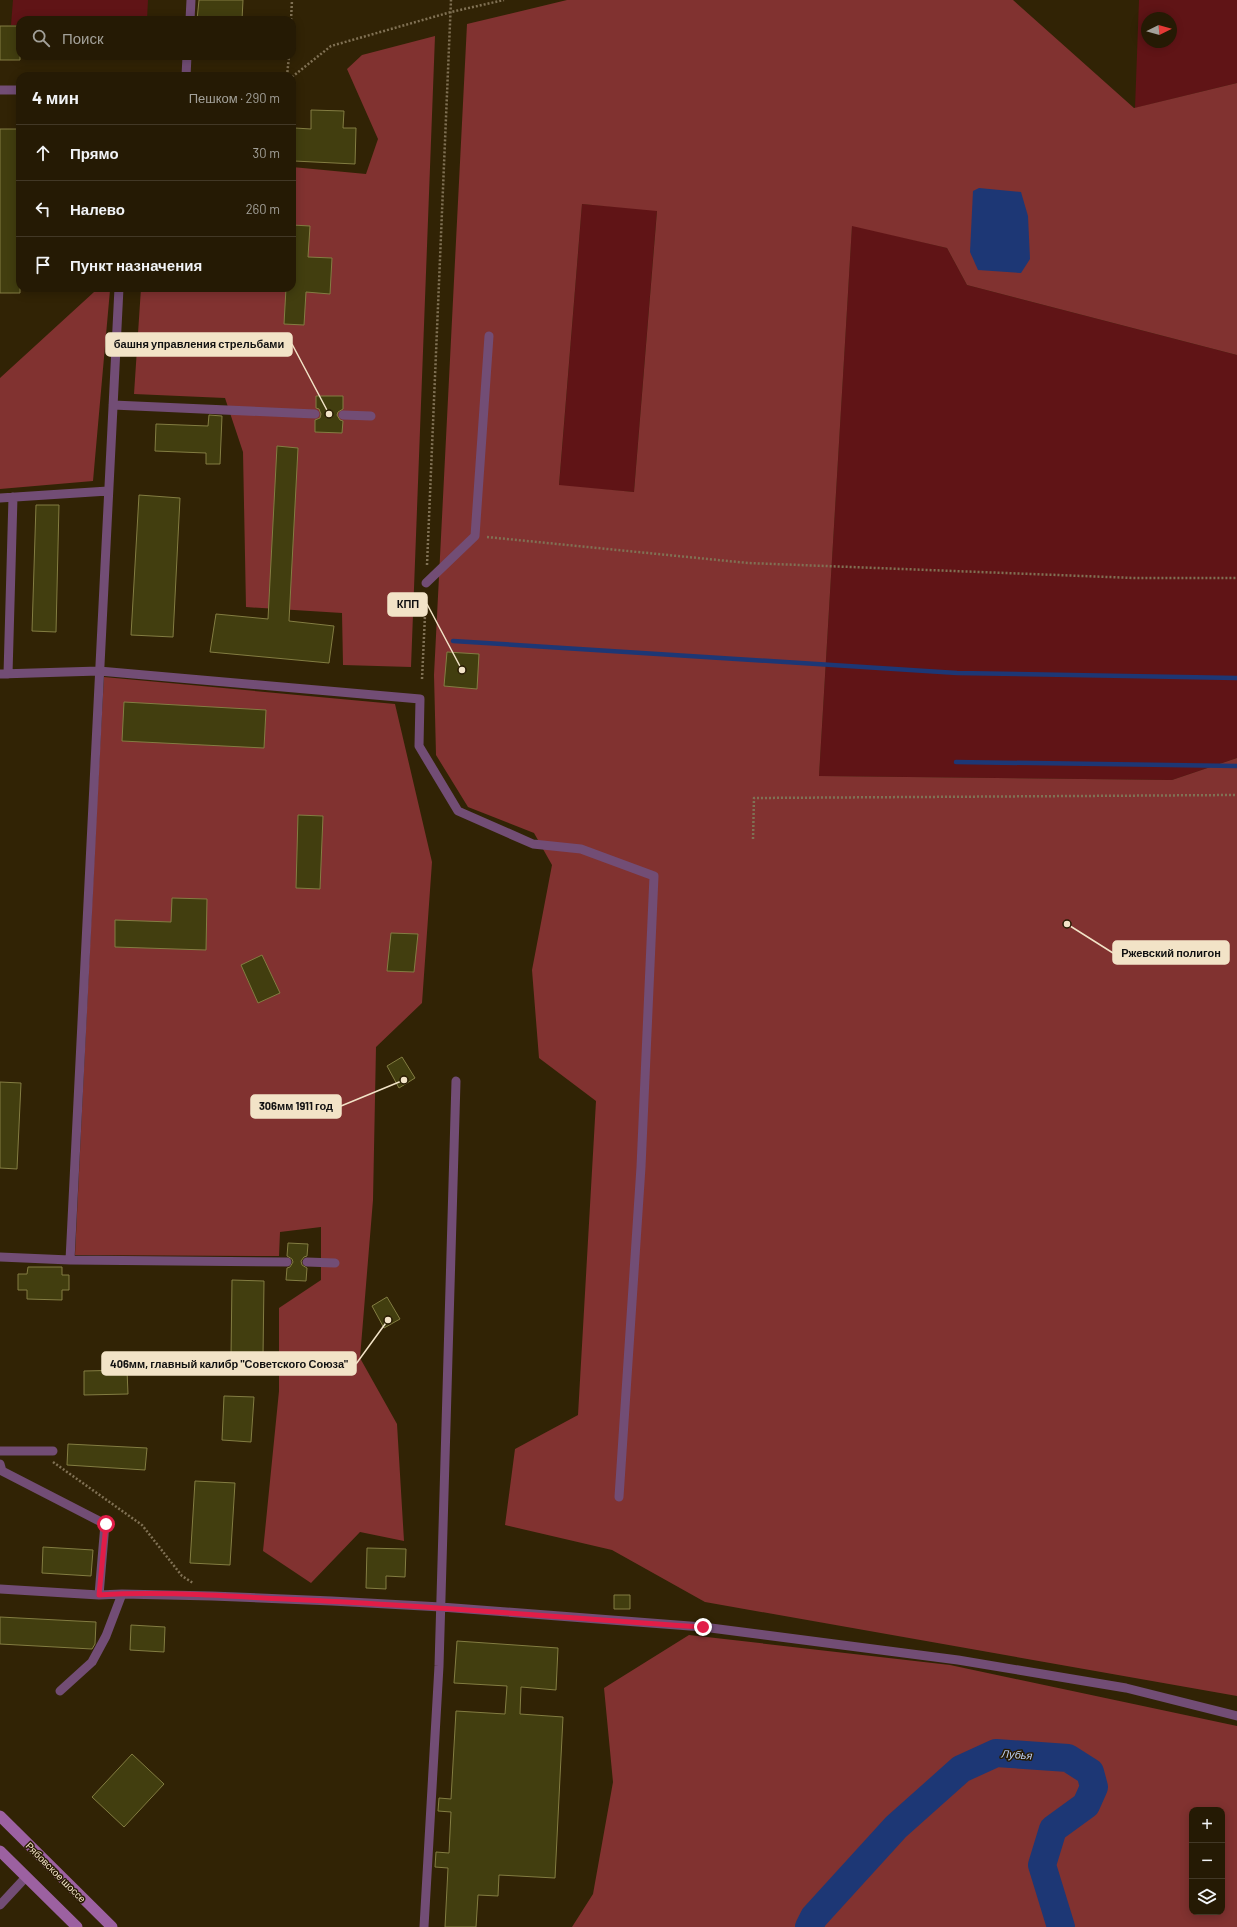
<!DOCTYPE html>
<html lang="ru">
<meta charset="utf-8">
<style>
:root{--surface:#251a04;--page:#312713;--text:#f1f3f6;--muted:#a3a19a;--line:#423826}
body{margin:0;font-family:Barlow,sans-serif;background:var(--page);color:var(--text)}
.controls{position:absolute;right:12px;bottom:12px;display:grid;overflow:hidden;border-radius:8px;box-shadow:0 2px 10px #0003}
.controls button{width:36px;height:36px;display:grid;place-items:center;padding:0;border:0;border-bottom:1px solid var(--line);background:var(--surface);color:var(--text);font:20px sans-serif}
.compass{position:absolute;left:1141px;top:12px;width:36px;height:36px;border-radius:50%;background:var(--surface);box-shadow:0 2px 10px #0003;rotate:85deg}
.stop{position:absolute;width:12px;height:12px;margin:-9px;border:3px solid #e11d48;border-radius:50%;background:#fff}
.stop.end{background:#e11d48;border-color:#fff;box-shadow:0 1px 4px #0008}
.list{margin:0;padding:0;list-style:none}
h2{display:flex;justify-content:space-between;align-items:center;height:52px;margin:0;padding:0 16px;font-size:17px}
h2 small{font-size:13px;font-weight:400;color:var(--muted)}
.list li{display:grid;grid-template-columns:26px 1fr auto;gap:12px;align-items:center;box-sizing:border-box;height:56px;padding:0 16px;border-top:1px solid var(--line)}
.list b{display:block;font-size:15px;white-space:nowrap}
.list em{font-size:13px;font-style:normal;color:var(--muted)}
.icon{flex:none;width:22px;height:22px;fill:none;stroke:currentColor;stroke-width:2;stroke-linecap:round;stroke-linejoin:round}
.map{position:relative;flex:none;width:1237px;height:1927px;overflow:hidden}
.search{position:absolute;background:var(--surface);box-shadow:0 2px 10px #0003;left:16px;top:16px;width:280px;height:44px;display:flex;align-items:center;gap:10px;box-sizing:border-box;padding:0 14px;border-radius:12px;color:var(--muted);font-size:15px}
.panel{position:absolute;background:var(--surface);box-shadow:0 2px 10px #0003;left:16px;top:72px;width:280px;height:220px;border-radius:12px}
.map>svg:first-child{display:block}
.green{fill:#601416;fill-rule:evenodd}
.forest{fill:#813230;fill-rule:evenodd}
.water{fill:#1d3775}
.lines{fill:none;stroke-linecap:round;stroke-linejoin:round}
.stream{stroke:#1d3775;stroke-width:4.5}
.river{stroke:#1d3775;stroke-width:28}
.building{fill:#423e0f;stroke:#837d42}
.path{stroke:#807154;stroke-width:2.5;stroke-dasharray:2 2;stroke-linecap:butt}
.service{stroke:#724d75;stroke-width:9}
.secondary{stroke:#9c61a1;stroke-width:11}
.route{stroke:#e11d48;stroke-width:5}
.labels{text-anchor:middle;dominant-baseline:central;stroke-width:3;stroke-linejoin:round;paint-order:stroke}
.street-label{font-size:10px;fill:#f2e3c7;stroke:#271a00}
.water-label{font-size:11px;font-style:italic;fill:#bacdf2;stroke:#271a00}
.leader{fill:none;stroke:#f2e3c7;stroke-width:1.5}
.callout-dot{fill:#f2e3c7;stroke:#271a00;stroke-width:1.5}
.callout{fill:#f2e3c7;stroke:#f2e3c7;stroke-width:1.5}
.callout-label{font-size:11px;text-anchor:middle;font-weight:bold;fill:#111}
</style>
<div class="map">
<svg width="1237" height="1927" viewBox="0 0 1237 1927">
<rect width="100%" height="100%" fill="#312305"/>
<path class="green" d="M13,0H148L147,20H20V25H11Z
M1139,0H1237V83L1135,108ZM1147,18H1171V42H1147Z
M582,204L657,210L634,492L559,486Z
M852,225L947,248L967,285L1237,355V758L1172,780L819,776Z"/>
<path class="forest" d="M567,0H1013L1134,108L1237,83V355L967,285L947,248L852,226L819,776L1172,780L1237,758V1696L705,1602L612,1550L505,1525L515,1449L578,1415L596,1101L539,1058L532,970L552,865L534,833L468,807L436,755L434,675L467,24ZM582,204L657,211L634,492L559,485Z
M435,36L411,667L343,665L342,613L246,607L243,452L225,398L134,394L141,288H292V167L366,174L378,139L347,69L362,55Z
M110,290L93,481L0,489V378L94,292Z
M104,677L395,704L432,862L422,1003L376,1047L373,1200L360,1358L397,1424L404,1541L360,1532L311,1583L263,1551L279,1391V1308L321,1280V1227L280,1232L279,1256L75,1255L97,801Z
M689,1635L950,1665L1237,1726V1927H572L593,1894L613,1782L604,1688ZM1192,1810H1222V1912H1192Z"/>
<path class="water" d="M979,188L1021,192L1028,216L1030,259L1021,273L978,270L970,252L973,191Z"/>
<g class="lines">
<path class="stream" d="M453,641L957,673L1237,678
M956,762L1237,766"/>
<path class="river" d="M809,1927L814,1917L896,1827L961,1769L996,1753L1068,1758L1090,1772L1094,1787L1086,1805L1053,1829L1042,1865L1061,1927"/>
</g>
<path class="building" d="M199,0H243L242,20H197Z
M0,26H20V60H0Z
M311,110L344,111L343,128H356L355,164L294,161L295,128L311,129Z
M0,129H20V293H0Z
M292,225L310,226L308,257L332,258L330,294L306,292L304,325L284,324L286,288H292Z
M316,396H343V409L338,412L337,415L340,420L343,421L342,433L315,432V420L320,418L321,414L319,409L316,408Z
M209,415L222,416L220,464H206V453L155,451L156,424L208,426Z
M277,446L298,448L289,621L334,626L329,663L210,652L216,614L268,619Z
M139,495L180,498L173,637L131,635Z
M36,505H59L56,632L32,631Z
M447,652L479,654L477,689L444,686Z
M124,702L266,710L264,748L122,741Z
M298,815L323,816L320,889L296,888Z
M172,898L207,899L206,950L115,947V920L171,922Z
M391,933L418,934L414,972L387,971Z
M262,955L280,993L258,1003L241,965Z
M402,1057L415,1078L399,1088L387,1066Z
M0,1082L21,1083L17,1169L0,1168Z
M288,1243L308,1244L307,1256L304,1257L301,1261L302,1265L307,1268L306,1281L286,1280L287,1268L290,1267L293,1262L292,1259L287,1256Z
M28,1267H62V1275H69V1290H62V1300L27,1299V1290H18V1274H27Z
M232,1280L264,1281L263,1356H231Z
M387,1297L400,1319L384,1328L372,1306Z
M127,1370L128,1394L84,1395V1371Z
M224,1396L254,1397L251,1442L222,1440Z
M68,1444L147,1448L145,1470L67,1465Z
M195,1481L235,1483L230,1565L190,1563Z
M43,1547L93,1550L91,1576L42,1573Z
M367,1548L406,1549L405,1577L386,1576V1589L366,1588Z
M614,1595H630V1609H614Z
M0,1617L96,1622L95,1644L92,1649L0,1644Z
M131,1625L165,1627L164,1652L130,1650Z
M457,1641L558,1648L556,1690L521,1687L520,1714L563,1717L555,1878L499,1875L498,1896L478,1895L476,1927H445L448,1868L435,1867L436,1852L449,1853L451,1812L438,1811L439,1798L451,1799L456,1711L505,1714L507,1686L454,1683Z
M132,1754L164,1784L124,1827L92,1797Z"/>
<g class="lines">
<path class="path" d="M291,20L292,0
M287,76L289,56
M292,77L331,46L451,12L504,0
M487,537L748,563L1134,578H1237
M427,565L451,0
M422,679L426,594
M753,839L754,798L1237,795
M53,1462L142,1525L182,1576L193,1583"/>
<path class="service" d="M190,20L191,0
M186,76L187,56
M0,90H20
M113,405L315,414
M343,415L371,416
M0,498L108,491
M426,583L475,536L489,336
M0,674L99,671L420,699L419,746L458,811L533,844L581,849L654,876L641,1167L619,1497
M8,674L13,497
M0,1257L70,1260L287,1262
M70,1260L119,288
M307,1262L335,1263
M0,1451H53
M0,1464L2,1471L105,1524L99,1595L122,1594L212,1596L332,1601L441,1607L703,1627L958,1660L1126,1688L1237,1716
M0,1589L99,1595
M60,1691L92,1662L106,1636L122,1594
M0,1905L26,1877
M424,1927L439,1666L456,1081"/>
<path class="secondary" d="M0,1816L112,1927
M0,1851L77,1927"/>
</g>
<g class="lines">
<path class="route" d="M106,1524L99,1595C161,1591 223,1596 285,1599C424,1605 564,1618 703,1627"/>
</g>
<g class="labels">
<g class="street-label">
<text transform="translate(56 1872) rotate(45)">Рябовское шоссе</text>
</g>
<g class="water-label">
<text transform="translate(1017 1754) rotate(4)">Лубья</text>
</g>
</g>
<path class="leader" d="M329 414L292 344M462 670L427 604M1067 924L1113 953M404 1080L341 1106M388 1320L356 1364"/>
<g class="callout-dot">
<circle cx="329" cy="414" r="4"/>
<circle cx="462" cy="670" r="4"/>
<circle cx="1067" cy="924" r="4"/>
<circle cx="404" cy="1080" r="4"/>
<circle cx="388" cy="1320" r="4"/>
</g>
<g class="callout">
<rect x="106" y="333" width="186" height="23" rx="4"/>
<rect x="388" y="593" width="39" height="23" rx="4"/>
<rect x="1113" y="941" width="116" height="23" rx="4"/>
<rect x="251" y="1095" width="90" height="23" rx="4"/>
<rect x="102" y="1352" width="254" height="23" rx="4"/>
</g>
<g class="callout-label">
<text x="199" y="348">башня управления стрельбами</text>
<text x="408" y="608">КПП</text>
<text x="1171" y="957">Ржевский полигон</text>
<text x="296" y="1110">306мм 1911 год</text>
<text x="229" y="1368">406мм, главный калибр "Советского Союза"</text>
</g>
</svg>
<div class="controls">
<button>+</button>
<button>−</button>
<button><svg class="icon" aria-label="layers" viewBox="0 0 24 24"><path d="M12 4l9 5-9 5-9-5zM3 14l9 5 9-5"/></svg></button>
</div>
<svg class="compass" viewBox="-18 -18 36 36"><path d="M0-13l5 13h-10z" fill="#e53935"/><path d="M0 13l5-13h-10z" fill="#a3a19a"/></svg>
<div class="stop" style="left:106px;top:1524px"></div>
<div class="stop end" style="left:703px;top:1627px"></div>
<div class="search"><svg class="icon" aria-label="search" viewBox="0 0 24 24"><circle cx="10" cy="10" r="6"/><path d="M15 15l6 6"/></svg>Поиск</div>
<section class="panel">
<h2>4 мин<small>Пешком · 290 m</small></h2>
<ul class="list">
<li><svg class="icon" aria-label="ahead" viewBox="0 0 24 24"><path d="M12 20V5M6 11l6-6 6 6"/></svg><div><b>Прямо</b></div><em>30 m</em></li>
<li><svg class="icon" aria-label="left" viewBox="0 0 24 24"><path d="M17 20v-9H6M10 6l-5 5 5 5"/></svg><div><b>Налево</b></div><em>260 m</em></li>
<li><svg class="icon" aria-label="arrive" viewBox="0 0 24 24"><path d="M6 21V4h12l-3 4 3 4H6"/></svg><div><b>Пункт назначения</b></div></li>
</ul>
</section>
</div>
